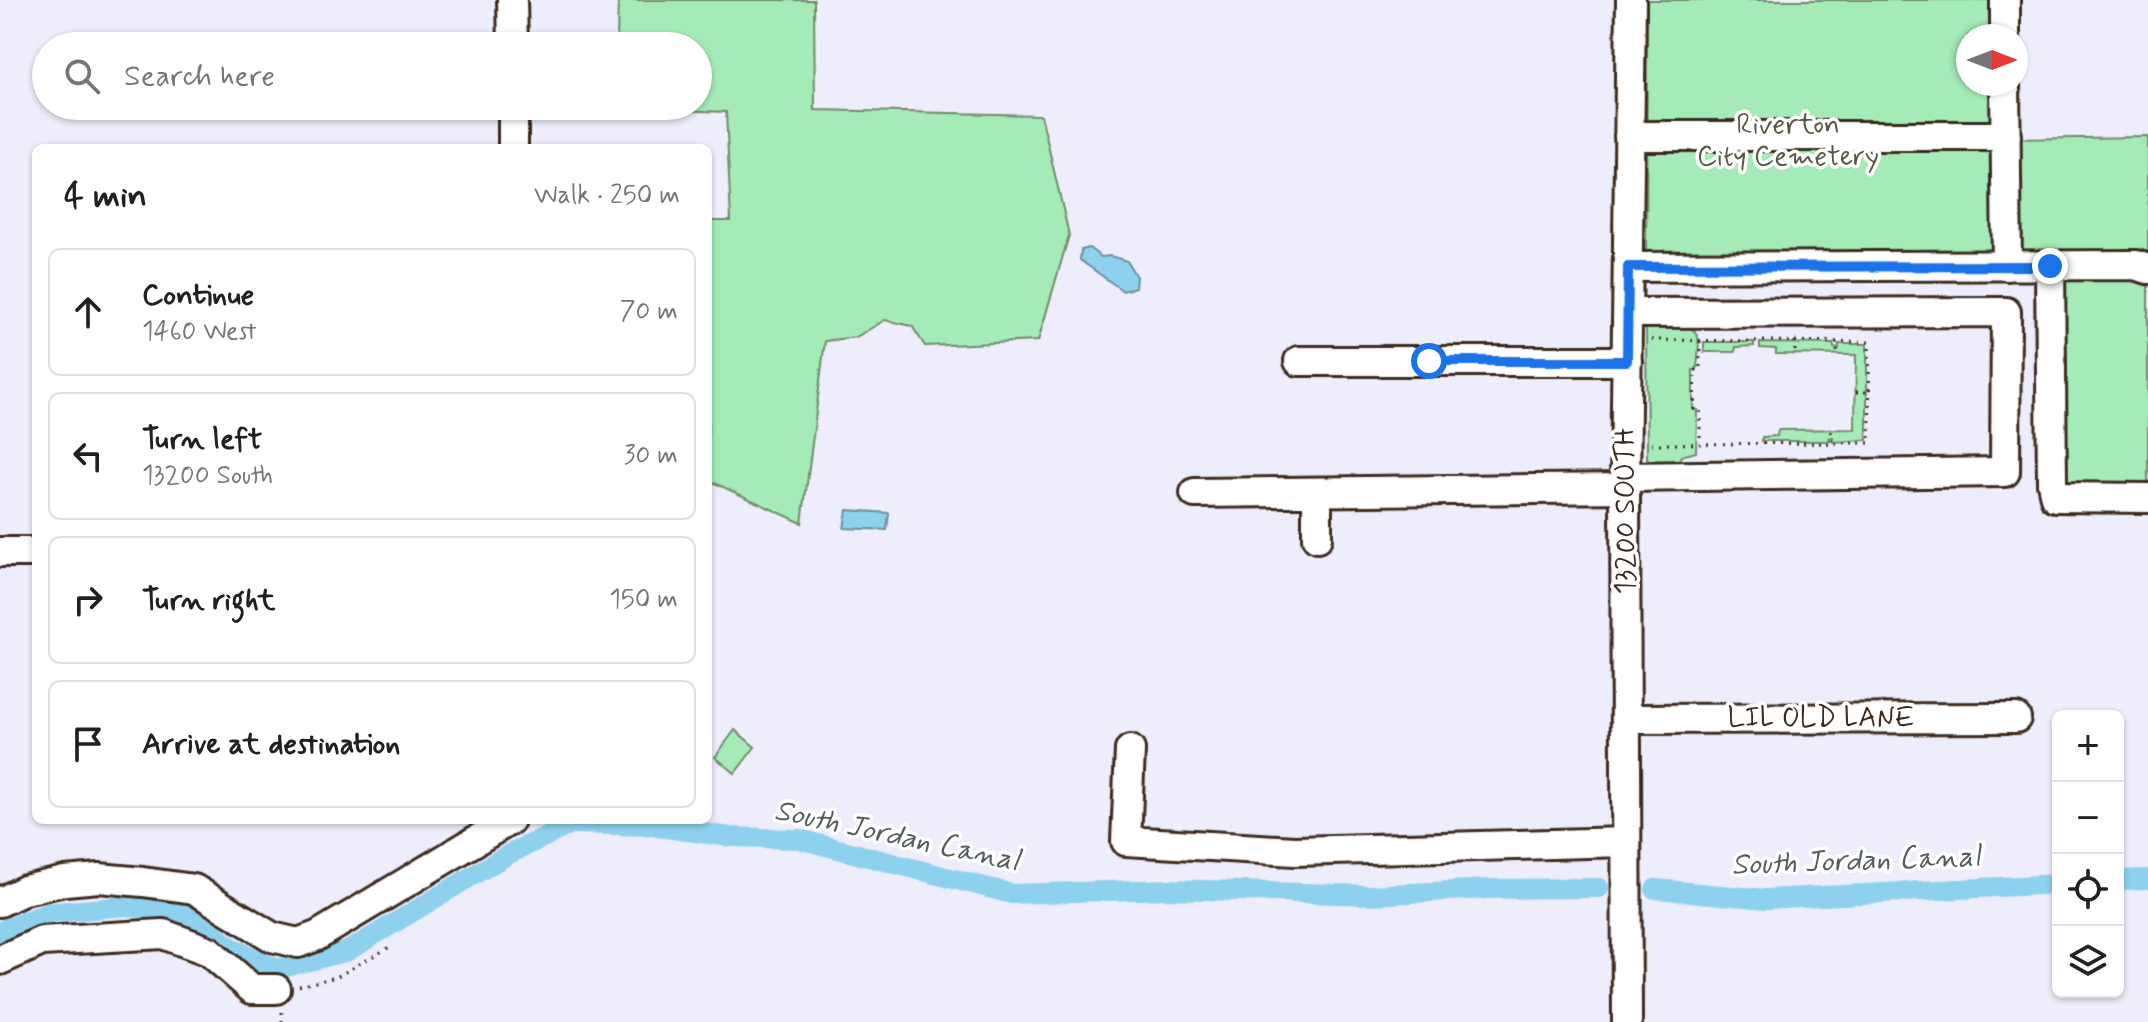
<!DOCTYPE html>
<meta charset="utf-8">
<style>
:root{--surface:#fff;--page:#f6f6f6;--text:#202124;--muted:#757577;--line:#e0e0e0}
body{margin:0;font-family:Mynerve,sans-serif;background:var(--page);color:var(--text)}
.controls{position:absolute;right:24px;bottom:24px;display:grid;overflow:hidden;border-radius:12px;box-shadow:0 2px 6px #0004}
.controls button{width:72px;height:72px;display:grid;place-items:center;padding:0;border:0;border-bottom:2px solid var(--line);background:var(--surface);color:var(--text);font:40px sans-serif}
.compass{position:absolute;left:1956px;top:24px;width:72px;height:72px;border-radius:50%;background:var(--surface);box-shadow:0 2px 6px #0004;rotate:90deg}
.stop{position:absolute;width:24px;height:24px;margin:-18px;border:6px solid #1a73e8;border-radius:50%;background:#fff}
.stop.end{background:#1a73e8;border-color:#fff;box-shadow:0 2px 8px #0008}
.list{margin:0;padding:0;list-style:none}
h2{display:flex;justify-content:space-between;align-items:center;height:104px;margin:0;padding:0 32px;font-size:34px}
h2 small{font-size:26px;font-weight:400;color:var(--muted)}
.list li{display:grid;grid-template-columns:52px 1fr auto;gap:24px;align-items:center;box-sizing:border-box;height:128px;margin:0 16px 16px;padding:0 16px;border:2px solid var(--line);border-radius:12px}
.list b{display:block;font-size:30px;white-space:nowrap}
.list p{margin:0;font-size:26px;white-space:nowrap;color:var(--muted)}
.list em{font-size:26px;font-style:normal;color:var(--muted)}
.icon{flex:none;width:44px;height:44px;fill:none;stroke:currentColor;stroke-width:2;stroke-linecap:round;stroke-linejoin:round}
.map{position:relative;flex:none;width:2148px;height:1022px;overflow:hidden}
.search{position:absolute;background:var(--surface);box-shadow:0 2px 6px #0004;left:32px;top:32px;width:680px;height:88px;display:flex;align-items:center;gap:20px;box-sizing:border-box;padding:0 28px;border-radius:44px;color:var(--muted);font-size:30px}
.panel{position:absolute;background:var(--surface);box-shadow:0 2px 6px #0004;left:32px;top:144px;width:680px;height:680px;border-radius:12px}
.map>svg:first-child{display:block}
.green{fill:#a4ebb7;stroke:#708a6a;stroke-width:2}
.water{fill:#8ed1ef;stroke:#6d8e9b;stroke-width:2}
.lines{fill:none;stroke-linecap:round;stroke-linejoin:round}
.canal{stroke:#8ed1ef;stroke-width:20}
.minor-casing{stroke:#3b2a1e;stroke-width:34}
.path{stroke:#3b2a1e;stroke-width:3;stroke-dasharray:2 6;stroke-linecap:butt}
.minor{stroke:#fff;stroke-width:28}
.route{stroke:#1a73e8;stroke-width:10}
.labels{text-anchor:middle;dominant-baseline:central;stroke-width:7;stroke-linejoin:round;paint-order:stroke}
.park-label{font-size:28px;fill:#555a44;stroke:#fff}
.street-label{font-size:28px;fill:#3b2a1e;stroke:#fff}
.water-label{font-size:30px;font-style:italic;fill:#545c5d;stroke:#fff}
</style>
<div class="map">
<svg width="2148" height="1022" viewBox="0 0 2148 1022">
<rect width="100%" height="100%" fill="#eeedfc"/>
<filter id="ink" filterUnits="userSpaceOnUse"><feTurbulence type="fractalNoise" baseFrequency=".0125" numOctaves="2"/><feDisplacementMap in="SourceGraphic" scale="16" xChannelSelector="R" yChannelSelector="G"/><feConvolveMatrix kernelMatrix="1 2 1 2 8 2 1 2 1" color-interpolation-filters="sRGB"/></filter>
<g filter="url(#ink)">
<path class="green" d="M618,0H814L815,110L1041,115L1069,235L1038,341L925,346L912,326L885,320L856,337L825,341L802,523L708,480V221H731L726,112L677,110V106H698V46H674V42L617,41Z
M1647,0H2013V36H1968V84H2013V139L2148,137V511L2042,509L2039,280L1646,281Z
M1646,323C1659,323 1691,320 1697,335C1701,344 1697,360 1697,370H1693V410H1697L1696,452L1681,456L1678,462H1655L1647,459Z
M1704,342H1754V346L1736,347L1735,352H1704Z
M1760,343L1833,344L1834,348L1839,349V344H1867V440L1833,442V437L1828,438V441H1762V437L1777,436L1778,430L1855,429L1856,355L1776,354V349L1760,348Z
M735,730L755,747L735,773L715,757Z"/>
<path class="water" d="M1089,248L1101,257L1110,256L1127,261L1136,277L1135,287L1123,291L1080,260L1081,250Z
M847,510L889,513L887,530L844,528Z"/>
<g class="lines">
<path class="canal" d="M2118,880L2148,879
M1655,889L1766,899L2058,884
M0,931L47,913L127,906L192,915L231,947L278,969L348,951L507,855L572,824L651,826L731,837L799,839L1012,894L1169,889L1370,895L1489,889L1599,888"/>
<g class="minor-casing">
<path id="minor" d="M512,0L513,46
M2005,0V36
M2005,84L2007,266
M513,106V148
M1629,136H2006
M2050,266L2052,483L2055,497L2148,498
M1628,267L2136,265L2148,269
M1299,361H1627
M1626,477L2005,472L2006,312L1628,313
M1195,493L1625,488
M1317,493V538
M0,552H36
M1626,719L2016,718
M1130,750L1126,841L1295,851L1626,842
M0,902L25,890L65,881L99,878L143,882L194,889L272,937L298,943L317,936L510,820
M0,960L42,941L163,934L209,951L252,989H276
M1627,1022L1625,488L1631,0"/>
</g>
<path class="path" d="M1651,340L1869,342L1870,443L1652,444
M1700,341V370H1695L1694,409L1700,410V442
M1795,341V351
M1836,342L1837,352
M1856,392H1870
M1831,431V444
M299,986L336,977L390,947
M282,1022V1012"/>
<use href="#minor" class="minor"/>
</g>
</g>
<g class="lines" filter="url(#ink)">
<path class="route" d="M1429,361H1627L1628,267L2050,266"/>
</g>
<g class="labels">
<g class="park-label">
<text x="1788" y="125">Riverton<tspan x="1788" dy="32">City Cemetery</tspan></text>
</g>
<g class="street-label">
<text transform="translate(1626 511) rotate(-90)">13200 SOUTH</text>
<text x="1821" y="718">LIL OLD LANE</text>
</g>
<g class="water-label">
<text transform="translate(897 836) rotate(12)">South Jordan Canal</text>
<text transform="translate(1856 861) rotate(-2)">South Jordan Canal</text>
</g>
</g>
</svg>
<div class="controls">
<button>+</button>
<button>−</button>
<button><svg class="icon" aria-label="locate" viewBox="0 0 24 24"><circle cx="12" cy="12" r="6"/><path d="M12 2v4M12 18v4M2 12h4M18 12h4"/></svg></button>
<button><svg class="icon" aria-label="layers" viewBox="0 0 24 24"><path d="M12 4l9 5-9 5-9-5zM3 14l9 5 9-5"/></svg></button>
</div>
<svg class="compass" viewBox="-18 -18 36 36"><path d="M0-13l5 13h-10z" fill="#e53935"/><path d="M0 13l5-13h-10z" fill="#757577"/></svg>
<div class="stop" style="left:1429px;top:361px"></div>
<div class="stop end" style="left:2050px;top:266px"></div>
<div class="search"><svg class="icon" aria-label="search" viewBox="0 0 24 24"><circle cx="10" cy="10" r="6"/><path d="M15 15l6 6"/></svg>Search here</div>
<section class="panel">
<h2>4 min<small>Walk · 250 m</small></h2>
<ul class="list">
<li><svg class="icon" aria-label="ahead" viewBox="0 0 24 24"><path d="M12 20V5M6 11l6-6 6 6"/></svg><div><b>Continue</b><p>1460 West</p></div><em>70 m</em></li>
<li><svg class="icon" aria-label="left" viewBox="0 0 24 24"><path d="M17 20v-9H6M10 6l-5 5 5 5"/></svg><div><b>Turn left</b><p>13200 South</p></div><em>30 m</em></li>
<li><svg class="icon" aria-label="right" viewBox="0 0 24 24"><path d="M7 20v-9h11M14 6l5 5-5 5"/></svg><div><b>Turn right</b></div><em>150 m</em></li>
<li><svg class="icon" aria-label="arrive" viewBox="0 0 24 24"><path d="M6 21V4h12l-3 4 3 4H6"/></svg><div><b>Arrive at destination</b></div></li>
</ul>
</section>
</div>
